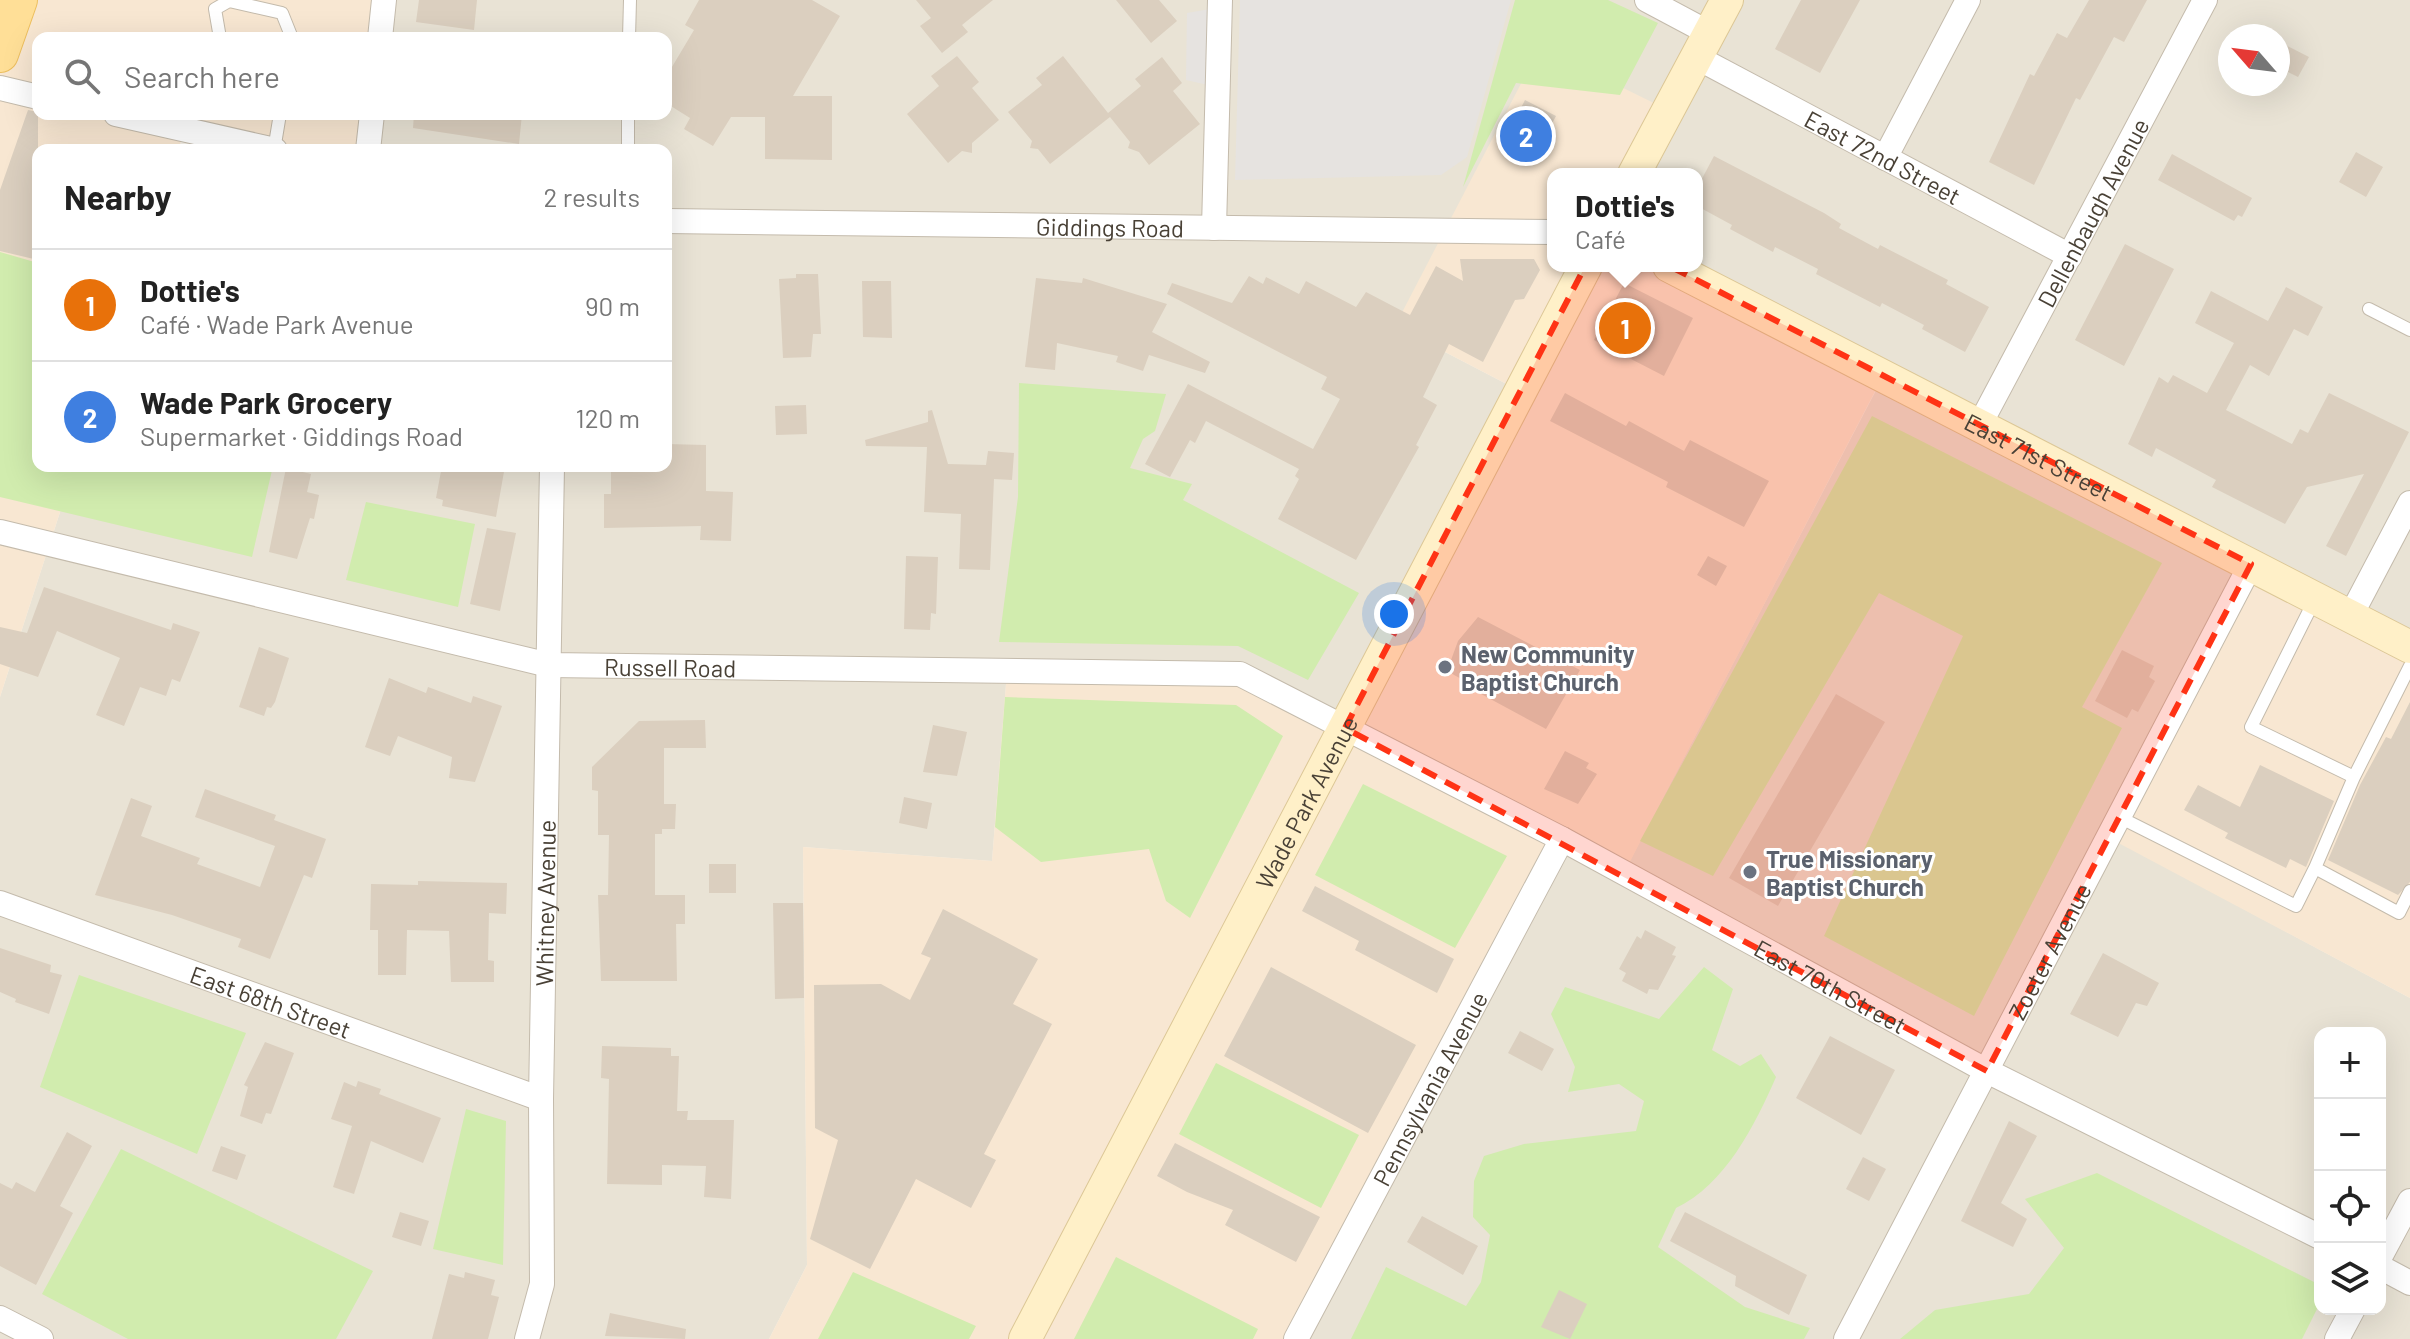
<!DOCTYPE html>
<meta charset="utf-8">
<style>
:root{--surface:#fff;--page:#f6f6f6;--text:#222;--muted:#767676;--line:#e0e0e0;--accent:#1a73e8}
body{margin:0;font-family:Barlow,sans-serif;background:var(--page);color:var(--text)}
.controls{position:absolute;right:24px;bottom:24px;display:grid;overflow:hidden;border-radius:16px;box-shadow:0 8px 32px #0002}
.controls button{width:72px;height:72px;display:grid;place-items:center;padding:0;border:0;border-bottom:2px solid var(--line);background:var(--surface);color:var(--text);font:40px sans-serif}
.compass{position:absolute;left:2218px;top:24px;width:72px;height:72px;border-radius:50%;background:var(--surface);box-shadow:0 8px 32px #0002;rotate:298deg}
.you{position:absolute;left:1394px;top:614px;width:28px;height:28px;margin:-20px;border:6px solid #fff;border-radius:50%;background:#1a73e8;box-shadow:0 0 0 12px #1a73e833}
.badge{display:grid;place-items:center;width:52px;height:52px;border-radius:50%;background:var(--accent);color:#fff;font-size:26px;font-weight:700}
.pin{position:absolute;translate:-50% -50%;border:4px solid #fff;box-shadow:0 2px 8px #0006}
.popup{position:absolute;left:1547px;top:168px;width:156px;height:104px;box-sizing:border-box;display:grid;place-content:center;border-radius:16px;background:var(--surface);filter:drop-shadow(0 2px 6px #0005);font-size:26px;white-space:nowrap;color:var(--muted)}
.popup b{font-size:30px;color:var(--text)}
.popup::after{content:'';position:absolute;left:50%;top:100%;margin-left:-16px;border:16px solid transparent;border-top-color:var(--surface)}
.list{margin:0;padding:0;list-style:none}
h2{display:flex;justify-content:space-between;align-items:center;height:104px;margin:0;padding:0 32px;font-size:34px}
h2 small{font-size:26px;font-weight:400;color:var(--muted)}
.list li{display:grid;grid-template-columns:52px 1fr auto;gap:24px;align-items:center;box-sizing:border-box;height:112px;padding:0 32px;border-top:2px solid var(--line)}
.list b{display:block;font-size:30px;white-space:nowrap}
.list p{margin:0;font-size:26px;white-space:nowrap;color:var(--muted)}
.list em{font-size:26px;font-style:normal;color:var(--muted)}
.icon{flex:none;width:44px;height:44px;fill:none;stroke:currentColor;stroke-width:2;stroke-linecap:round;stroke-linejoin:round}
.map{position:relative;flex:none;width:2410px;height:1339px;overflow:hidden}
.search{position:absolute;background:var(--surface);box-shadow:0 8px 32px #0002;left:32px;top:32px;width:640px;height:88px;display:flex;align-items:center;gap:20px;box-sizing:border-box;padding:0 28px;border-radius:16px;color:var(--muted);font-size:30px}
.panel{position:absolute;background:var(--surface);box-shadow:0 8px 32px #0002;left:32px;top:144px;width:640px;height:328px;border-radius:16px}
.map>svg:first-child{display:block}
.residential{fill:#e9e3d5;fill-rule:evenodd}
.commercial{fill:#f8e7d2}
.green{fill:#d1ecae}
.parking{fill:#e6e3e0}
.building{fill:#dbcfbf}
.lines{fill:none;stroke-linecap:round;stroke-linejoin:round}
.lane-casing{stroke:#c4bbac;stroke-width:14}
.street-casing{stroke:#c4bbac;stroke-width:26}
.secondary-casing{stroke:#dcc796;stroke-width:34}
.primary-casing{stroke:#edbf5e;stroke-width:38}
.lane{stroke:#fff;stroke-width:12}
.street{stroke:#fff;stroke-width:24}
.secondary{stroke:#fff0c8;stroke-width:32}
.primary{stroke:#ffdf97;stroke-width:36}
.marked{fill:#ff3315;fill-opacity:0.2;stroke:#ff3315;stroke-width:6;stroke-dasharray:16 10;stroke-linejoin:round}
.worship-dot{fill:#6b7280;stroke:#fff;stroke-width:3}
.labels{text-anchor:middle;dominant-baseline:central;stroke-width:6;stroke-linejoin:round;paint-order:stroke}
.street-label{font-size:24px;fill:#494136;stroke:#fff}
.worship-label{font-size:24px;font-weight:bold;fill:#5b616d;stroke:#fff;text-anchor:start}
</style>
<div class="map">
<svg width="2410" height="1339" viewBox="0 0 2410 1339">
<rect width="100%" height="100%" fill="#f5f1e8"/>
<path class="residential" d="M384,0H2410V647L2109,837L2410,998V1339H1296L1562,839L1624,872L1883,377L1697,266V174H1553L1395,326L1520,391L1345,728L1007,672L992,861L803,847L807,1265L769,1339H0V697L75,466H666V150H368L372,114H666V38H380ZM2230,36H2278V84H2230ZM2320,1033H2380V1309H2320Z"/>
<path class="commercial" d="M0,0H384L380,38H38V114H372L368,150H275L185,130L178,150H38V466H75L0,697Z
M1540,47L1668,110L1634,174H1553V266H1669L1883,376L1624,873L1563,839L1296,1339H769L807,1265L803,847L992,861L1007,671L1240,674L1345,727L1520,391L1395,326Z
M2251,564L2410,647V998L2109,838Z"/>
<path class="green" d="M1515,0H1608L1658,23L1620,95L1516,83L1463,187Z
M0,252L38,263V466H273L252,557L0,497Z
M1019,383L1166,394L1155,431L1143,439L1130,468L1192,484L1183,500L1359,593L1308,680L1238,646L999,642L1018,497Z
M1872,416L2162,563L2082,707L2122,728L1974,1016L1824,936L1963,636L1879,593L1713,876L1640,841Z
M366,502L475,524L458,607L346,580Z
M1005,697L1236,705L1283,736L1190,918L1166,901L1149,849L1041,862L995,827Z
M1363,784L1507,856L1455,948L1315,875Z
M1704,967L1733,989L1712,1050L1740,1066L1761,1054L1776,1077C1755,1125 1725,1185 1676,1208L1658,1247L1745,1307L1810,1328L1804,1339H1351L1386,1267L1466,1306L1481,1282L1490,1235L1473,1217L1474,1181L1484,1156L1524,1144L1636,1131L1644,1101L1619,1084L1568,1092L1575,1067L1551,1014L1565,987L1659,1019Z
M79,975L246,1033L197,1154L40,1087Z
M1216,1063L1359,1135L1321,1208L1179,1134Z
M466,1109L506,1121L503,1265L433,1249Z
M121,1149L373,1271L336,1339H128L42,1294Z
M2097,1173L2320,1285V1303L2302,1339H1900L1935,1310L2029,1294L2064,1248L2025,1199Z
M1116,1257L1258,1329L1253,1339H1074Z
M853,1272L976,1326L969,1339H818Z"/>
<path class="parking" d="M1240,0H1511L1467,157L1441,175L1235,180Z
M1210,9L1208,85L1186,80L1187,13Z"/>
<path class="building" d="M419,0H477L474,30L416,22Z
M699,0H812L840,16L793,96H832V160L765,159V117H731L713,146L684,129L690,118L666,103V77L694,30L685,25Z
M916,0H993L962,25L968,32L942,53L920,26L931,18Z
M1116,0H1159L1177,21L1151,43Z
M1801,0H1860L1820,73L1775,49Z
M2089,0H2147L2124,42L2114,37L2080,100L2076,98L2034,185L1989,162L2030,74L2034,76L2057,33L2067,38Z
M2278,41L2309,57L2298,77L2278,67Z
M957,56L979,82L972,88L999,120L972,143V153L962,151L948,163L907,114L939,86L931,76Z
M1063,56L1108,113L1141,86L1135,79L1162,57L1182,83L1173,91L1200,124L1149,165L1139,152L1128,148L1130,142L1110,117L1050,164L1038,149L1030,148L1032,141L1008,112L1042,85L1036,78Z
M1525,100L1556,116L1530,165L1500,149Z
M28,110L38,112V260L0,251V190Z
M414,114H522L519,144L413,128Z
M2356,152L2383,167L2366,197L2339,182Z
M2172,154L2252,198L2242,217L2238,215L2234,221L2158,180Z
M1714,156L1824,213L1841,224L1839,228L1878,249L1880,245L1948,280L1946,284L1989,307L1965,352L1922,329L1924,325L1882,303L1880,307L1816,274L1818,269L1775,247L1773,252L1730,229L1732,225L1697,206V188Z
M2125,244L2174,269L2124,366L2075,340Z
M1460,259H1534L1540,270L1524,299L1515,300L1483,362L1449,344L1423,397L1437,405L1416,445L1419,447L1356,560L1278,519L1299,479L1295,476L1299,469L1206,421L1195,443L1190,440L1170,477L1145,464L1188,384L1313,449L1340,399L1321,389L1327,377L1167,294L1172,283L1232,303L1249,276L1263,284L1266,277L1299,294L1306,281L1356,307L1366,292L1410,315L1436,266L1463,281Z
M796,274H818L821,334H813L811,357L783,358L779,279L796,278Z
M1036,278L1082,283L1083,278L1167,304L1152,332L1210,362L1205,373L1149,355L1143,371L1116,362L1118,356L1057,343L1055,370L1025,367Z
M862,281H891L892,338L863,337Z
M1624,283L1693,318L1664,376L1594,340Z
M2286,287L2323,307L2308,336L2294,329L2269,376L2250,365L2226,410L2292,444L2300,429L2308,433L2329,393L2409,432L2346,556L2326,546L2364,474L2307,487L2285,524L2212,487L2216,480L2156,448L2152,457L2128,444L2159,377L2168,383L2173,375L2207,393L2234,343L2195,323L2211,291L2268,321Z
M1565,393L1626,426L1629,421L1684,451L1690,440L1769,481L1744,527L1666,487L1668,482L1550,421Z
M806,405L807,434L776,435L775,406Z
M932,410L948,464L986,465L988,451L1014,453L1012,480L994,479L990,570L959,569L961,514L924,512L927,447L866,446L865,440L928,422V411Z
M666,444L706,445V491L733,492L731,541L700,540L701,526L604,528V494H611V471H615V466H666Z
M442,466H505L496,517L442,506L443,500L436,498Z
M286,468L311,474L307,492L319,495L314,519L310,518L297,559L269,552Z
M487,528L516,533L500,611L470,604Z
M906,556L938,557L936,614L931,613L930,630L904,629Z
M1708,556L1727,566L1716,586L1697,575Z
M44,587L171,630L173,623L200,632L180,682L172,679L166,696L140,687L124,726L96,715L120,658L57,631L38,677L0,664V627L27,633Z
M1478,617L1580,670L1546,729L1470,688L1472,685L1447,671L1458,641Z
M259,647L289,658L275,702L271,708L267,707L264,716L239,707Z
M2122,650L2154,666L2149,677L2155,681L2138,712L2132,709L2127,718L2095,701Z
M389,678L426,693L428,687L471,703L473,696L502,706L475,782L449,778L452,757L398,736L390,756L365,747Z
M1836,694L1885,722L1778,906L1729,878Z
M2410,702V882L2398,895L2328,860L2360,785L2386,737L2391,739Z
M705,720L706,748H664V804H676L675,829H662V834H655V895H685V924H676L677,981H601L598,895H608L609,835H598V791L592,790V767L639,721Z
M933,725L967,732L957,776L923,772Z
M1565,751L1589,763L1586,768L1597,774L1578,804L1544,789Z
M2260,765L2334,801L2306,867L2290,859L2286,868L2225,838L2228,833L2184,810L2198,785L2240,807Z
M205,789L276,815L274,820L326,839L312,878L304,875L270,959L238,947L241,939L172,915L95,895L131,798L152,806L141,836L200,858L197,864L260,887L275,846L195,817Z
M904,797L932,803L927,829L899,823Z
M709,864H736V893H709Z
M418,881L507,883L506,914L489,913L488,960L494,961V982H451L449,931L407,930L406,975H378V930H370L371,884L418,885Z
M1315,886L1454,959L1437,993L1355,950L1359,941L1302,911Z
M773,903H803L804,998L775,999Z
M943,909L1038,959L1013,1004L1052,1024L984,1154L996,1160L971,1208L916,1179L870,1269L810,1239L838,1140L815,1128L814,985L881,984L910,1000L931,958L921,954Z
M1645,930L1676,947L1672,955L1676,956L1658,990L1649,989L1647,994L1622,981L1626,973L1619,969L1637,936L1641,939Z
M0,948L51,965L50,972L62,975L49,1014L15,1002L16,999L0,992Z
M2103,953L2159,983L2147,1006L2136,1003L2118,1037L2070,1014Z
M1271,967L1416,1045L1368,1133L1224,1056Z
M1520,1031L1554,1049L1542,1071L1508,1053Z
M1830,1036L1895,1070L1861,1135L1796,1098Z
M265,1042L294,1053L271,1114L266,1113L262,1124L240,1116L248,1087L244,1085Z
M602,1046L671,1048V1056H679L677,1111H688L687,1120H734L731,1199L704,1197L706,1166L662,1165V1185L607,1184L609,1079L601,1078Z
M358,1081L381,1089L379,1094L441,1118L423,1163L371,1141L354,1194L333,1187L352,1126L331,1119L344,1082L356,1087Z
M2009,1121L2037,1136L2001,1203L2027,1219L2013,1247L1961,1221Z
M67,1132L92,1146L60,1206L73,1213L36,1285L0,1266V1183L12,1189L16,1182L35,1192Z
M1175,1143L1320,1217L1296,1262L1225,1225L1233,1210L1187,1192L1157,1176Z
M221,1146L246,1155L237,1180L212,1171Z
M1863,1157L1886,1169L1869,1201L1846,1189Z
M400,1212L429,1221L421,1246L392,1237Z
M1685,1212L1807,1275L1789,1315L1735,1286L1736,1276L1670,1241Z
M1422,1216L1478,1246L1463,1275L1407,1242Z
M465,1272L495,1280L491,1295L499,1297L488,1339H432L449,1274L464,1278Z
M1559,1290L1587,1304L1570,1339L1541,1327Z
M610,1313L686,1329L685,1339L605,1336Z"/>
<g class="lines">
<g class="lane-casing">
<path id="lane" d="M220,38L215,9L229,1L282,13L292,38
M629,38L630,0
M274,150L280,114
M628,150V114
M2369,309L2410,330
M2314,601L2251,727L2354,777L2410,666
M2354,777L2315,868L2399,913L2410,891
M2119,817L2296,906L2315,868"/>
</g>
<g class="street-casing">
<g id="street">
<path d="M1647,0L1709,33"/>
<path d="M380,38L384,0"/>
<path id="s1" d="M1696,57L2070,256"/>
<path d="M0,88L38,97"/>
<path d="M116,114L275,150"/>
<path d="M368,150L372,114"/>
<path d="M1885,158L1968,0"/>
<path id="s2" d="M666,221L1553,232"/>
<path d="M1214,228L1220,0"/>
<path id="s3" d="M1979,426L2205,0"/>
<path id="s4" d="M0,532L549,665L1240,674L1562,839L1987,1071L2320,1237"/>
<path d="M2350,617L2410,503"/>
<path id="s5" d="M0,903L541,1099"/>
<path d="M2380,1257L2410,1201"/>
<path d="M2380,1267L2410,1283"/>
<path d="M0,1318L41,1339"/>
<path id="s6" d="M527,1339L542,1284L541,1099L552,466"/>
<path id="s7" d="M1296,1339L1562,839"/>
<path id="s8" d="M1846,1339L2251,564"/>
<path d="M2337,1339L2353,1309"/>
</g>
</g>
<g class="secondary-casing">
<g id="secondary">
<path d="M1634,174L1727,0"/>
<path id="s9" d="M1669,266L2410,647"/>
<path id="s10" d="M1025,1339L1586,266"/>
</g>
</g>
<g class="primary-casing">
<path id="primary" d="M0,54L19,0"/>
</g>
<use href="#lane" class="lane"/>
<use href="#street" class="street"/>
<use href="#secondary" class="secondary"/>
<use href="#primary" class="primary"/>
</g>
<path class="marked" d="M1603,232L2251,564L1987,1071L1345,728Z"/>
<g class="worship-dot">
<circle cx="1445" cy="667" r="8"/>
<circle cx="1750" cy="872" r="8"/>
</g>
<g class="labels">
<g class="street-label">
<text stroke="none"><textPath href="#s1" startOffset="212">East 72nd Street</textPath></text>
<text stroke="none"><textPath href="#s3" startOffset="242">Dellenbaugh Avenue</textPath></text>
<text stroke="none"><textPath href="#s2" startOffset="444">Giddings Road</textPath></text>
<text stroke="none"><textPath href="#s9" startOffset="416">East 71st Street</textPath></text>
<text stroke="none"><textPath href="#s4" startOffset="686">Russell Road</textPath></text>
<text stroke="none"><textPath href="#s10" startOffset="606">Wade Park Avenue</textPath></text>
<text stroke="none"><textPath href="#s6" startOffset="438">Whitney Avenue</textPath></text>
<text stroke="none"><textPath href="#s8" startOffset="438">Zoeter Avenue</textPath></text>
<text stroke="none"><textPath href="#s4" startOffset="1924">East 70th Street</textPath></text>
<text stroke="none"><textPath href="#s5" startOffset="288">East 68th Street</textPath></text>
<text stroke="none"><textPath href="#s7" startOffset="284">Pennsylvania Avenue</textPath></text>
</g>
<g class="worship-label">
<text x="1461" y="653">New Community<tspan x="1461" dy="28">Baptist Church</tspan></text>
<text x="1766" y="858">True Missionary<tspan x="1766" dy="28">Baptist Church</tspan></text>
</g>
</g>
</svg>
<div class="controls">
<button>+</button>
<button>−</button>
<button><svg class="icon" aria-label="locate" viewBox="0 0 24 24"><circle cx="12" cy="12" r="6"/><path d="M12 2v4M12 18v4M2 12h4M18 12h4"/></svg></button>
<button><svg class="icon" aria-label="layers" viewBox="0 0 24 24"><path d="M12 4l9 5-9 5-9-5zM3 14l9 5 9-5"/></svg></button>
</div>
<svg class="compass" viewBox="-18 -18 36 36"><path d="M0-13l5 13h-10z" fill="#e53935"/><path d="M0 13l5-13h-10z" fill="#767676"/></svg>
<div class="you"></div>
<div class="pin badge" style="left:1625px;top:328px;background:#e8710a">1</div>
<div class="popup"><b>Dottie's</b>Café</div>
<div class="pin badge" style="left:1526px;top:136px;background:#3f7fe0">2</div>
<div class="search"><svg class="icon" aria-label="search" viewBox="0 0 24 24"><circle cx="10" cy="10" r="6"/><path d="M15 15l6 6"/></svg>Search here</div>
<section class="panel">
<h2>Nearby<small>2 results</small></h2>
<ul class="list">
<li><span class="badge" style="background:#e8710a">1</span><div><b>Dottie's</b><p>Café · Wade Park Avenue</p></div><em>90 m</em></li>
<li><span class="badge" style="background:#3f7fe0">2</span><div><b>Wade Park Grocery</b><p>Supermarket · Giddings Road</p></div><em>120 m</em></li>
</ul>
</section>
</div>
